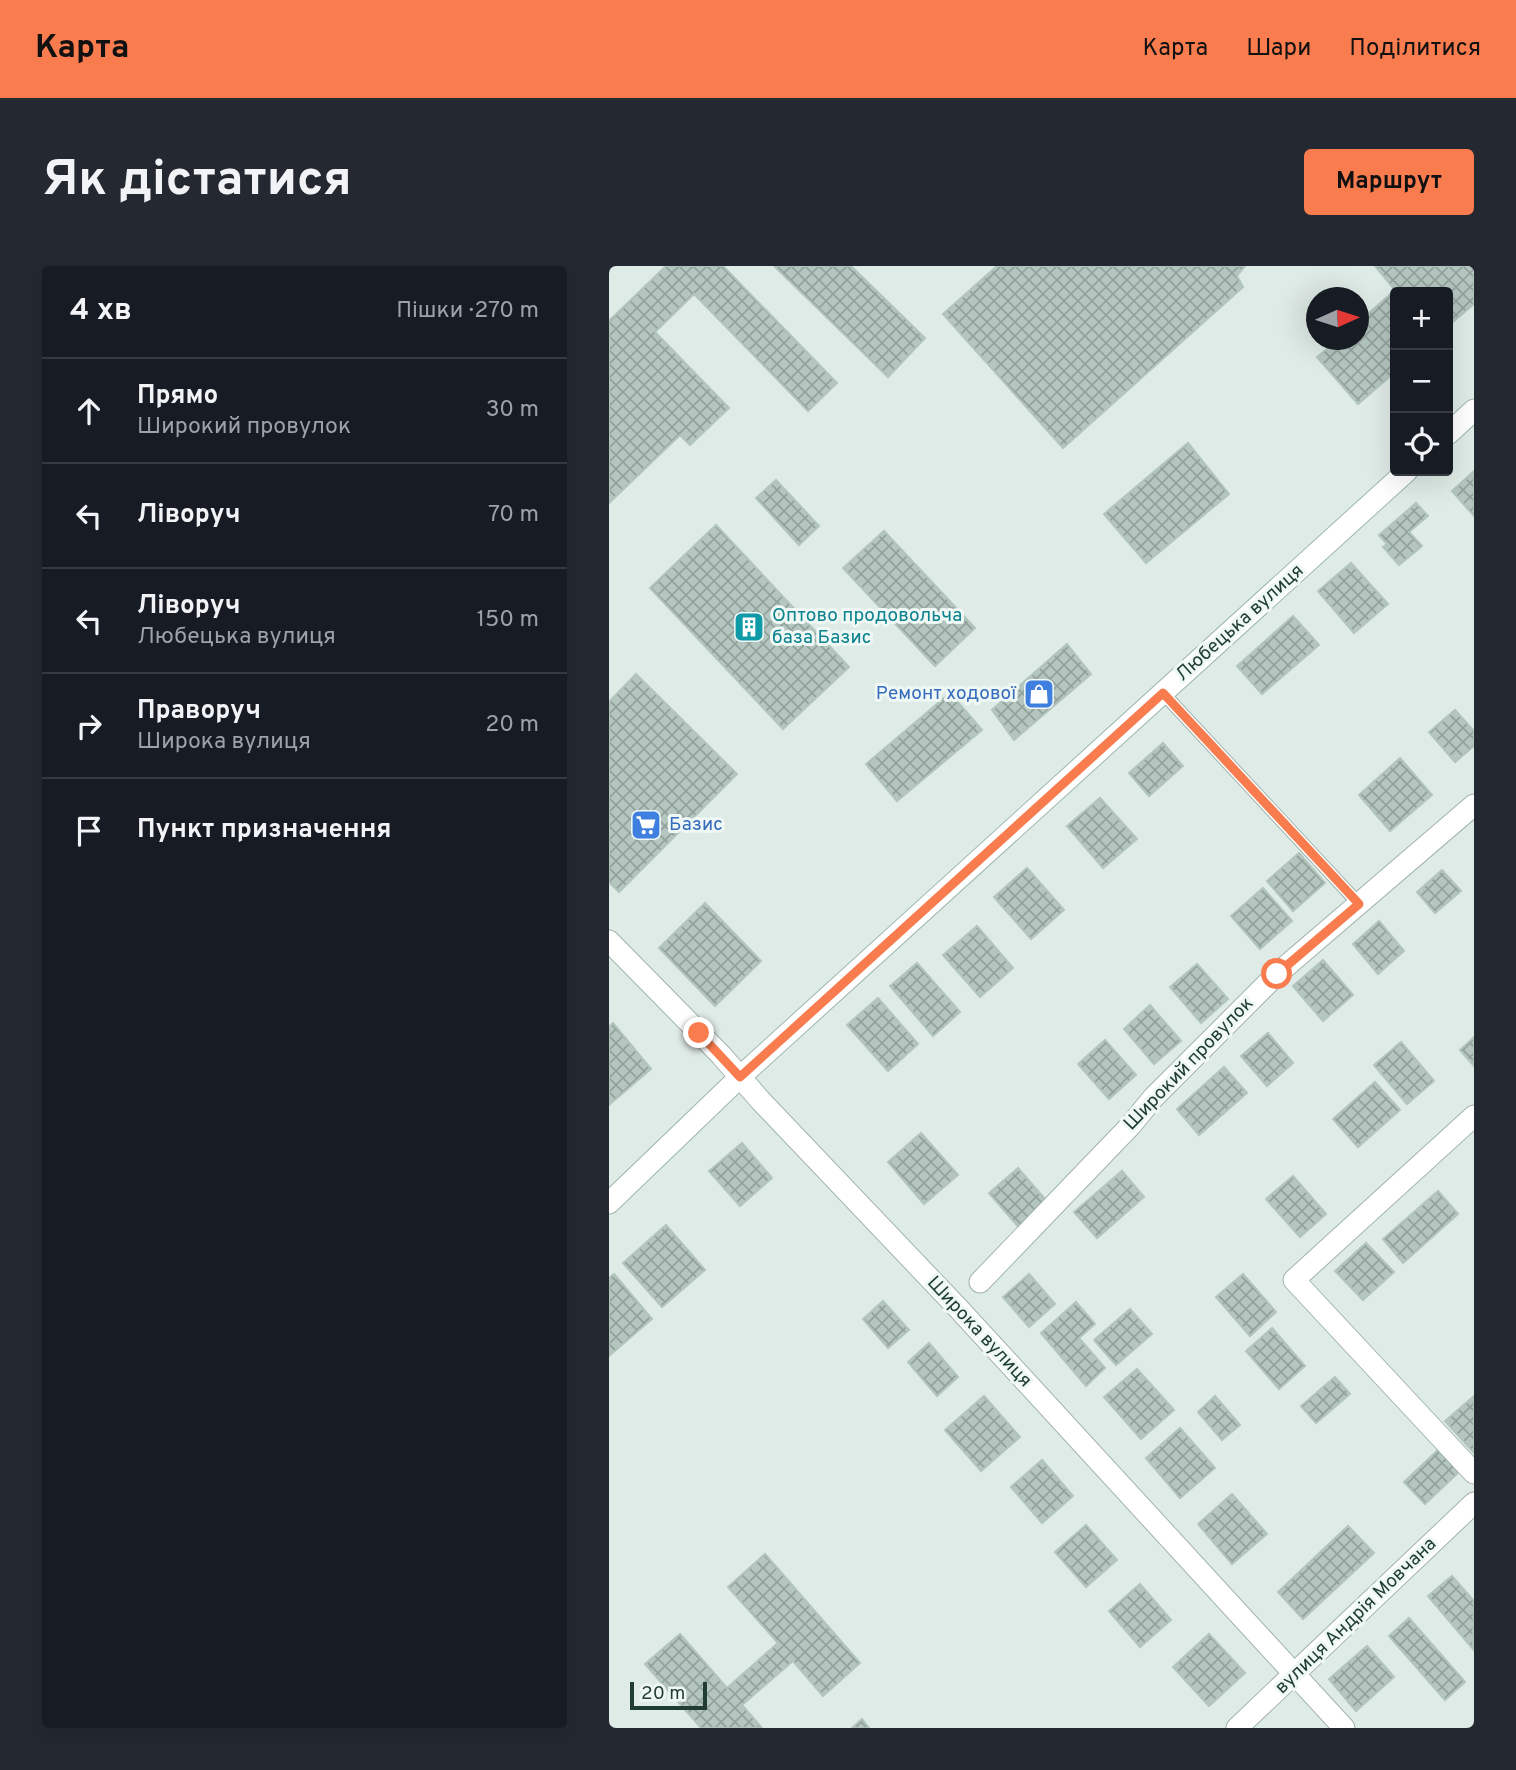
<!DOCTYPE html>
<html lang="uk">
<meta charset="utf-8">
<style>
:root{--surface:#171b24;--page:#242831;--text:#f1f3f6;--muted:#9ea1a6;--line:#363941;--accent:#f97c4f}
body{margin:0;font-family:Overpass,sans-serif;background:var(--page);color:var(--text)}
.controls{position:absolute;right:21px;top:21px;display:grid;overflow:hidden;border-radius:7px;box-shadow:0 7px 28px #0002}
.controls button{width:63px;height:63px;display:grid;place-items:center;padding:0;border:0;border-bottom:2px solid var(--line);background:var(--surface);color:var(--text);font:35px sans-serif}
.compass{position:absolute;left:697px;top:21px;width:63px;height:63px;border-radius:50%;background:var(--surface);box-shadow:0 7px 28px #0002;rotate:87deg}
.scale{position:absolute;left:21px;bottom:18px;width:77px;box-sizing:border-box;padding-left:7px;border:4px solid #1f3c35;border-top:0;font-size:19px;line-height:24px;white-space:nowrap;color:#1f3c35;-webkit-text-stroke:5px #eff8f4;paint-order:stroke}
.stop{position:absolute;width:21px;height:21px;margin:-16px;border:5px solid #f97c4f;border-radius:50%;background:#fff}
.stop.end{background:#f97c4f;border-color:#fff;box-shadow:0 2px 7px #0008}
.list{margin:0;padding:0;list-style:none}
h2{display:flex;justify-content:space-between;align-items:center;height:91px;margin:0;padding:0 28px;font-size:30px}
h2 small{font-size:23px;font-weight:400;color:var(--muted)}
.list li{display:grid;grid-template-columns:46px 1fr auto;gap:21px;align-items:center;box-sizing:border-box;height:105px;padding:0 28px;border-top:2px solid var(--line)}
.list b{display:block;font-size:26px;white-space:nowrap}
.list p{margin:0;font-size:23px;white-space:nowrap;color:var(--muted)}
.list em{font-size:23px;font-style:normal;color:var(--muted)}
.icon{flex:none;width:38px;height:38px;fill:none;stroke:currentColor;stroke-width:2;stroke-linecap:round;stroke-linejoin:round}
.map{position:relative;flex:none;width:865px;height:1462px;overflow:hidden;border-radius:7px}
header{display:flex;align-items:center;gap:42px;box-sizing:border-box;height:98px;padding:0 35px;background:var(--accent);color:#111}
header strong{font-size:33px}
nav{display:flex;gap:38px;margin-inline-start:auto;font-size:24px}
.intro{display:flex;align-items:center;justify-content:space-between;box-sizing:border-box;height:168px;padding:0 42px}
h1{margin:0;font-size:49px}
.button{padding:18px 32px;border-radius:7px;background:var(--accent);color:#111;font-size:24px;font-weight:700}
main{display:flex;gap:42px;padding:0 42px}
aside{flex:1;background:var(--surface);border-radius:7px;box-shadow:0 7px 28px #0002}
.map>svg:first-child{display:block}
.building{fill:url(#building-cross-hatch);stroke:#b1c5bd;stroke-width:2}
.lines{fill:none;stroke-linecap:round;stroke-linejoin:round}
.service-casing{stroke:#a2b3ad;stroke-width:14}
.minor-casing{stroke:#a2b3ad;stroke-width:23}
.secondary-casing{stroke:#9db7ae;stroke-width:23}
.service{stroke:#fff;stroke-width:12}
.minor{stroke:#fff;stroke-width:21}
.secondary{stroke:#fff;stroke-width:21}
.route{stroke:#f97c4f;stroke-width:9}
.labels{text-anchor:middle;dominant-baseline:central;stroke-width:6;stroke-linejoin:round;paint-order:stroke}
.culture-label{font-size:19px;fill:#0d838f;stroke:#eff8f4;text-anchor:start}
.street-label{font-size:19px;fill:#1f3c35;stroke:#eff8f4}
.shop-label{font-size:19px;fill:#366cbe;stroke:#eff8f4;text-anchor:end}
</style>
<header>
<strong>Карта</strong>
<nav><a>Карта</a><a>Шари</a><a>Поділитися</a></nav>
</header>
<div class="intro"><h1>Як дістатися</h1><a class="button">Маршрут</a></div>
<main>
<aside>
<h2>4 хв<small>Пішки · 270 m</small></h2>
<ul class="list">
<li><svg class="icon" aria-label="ahead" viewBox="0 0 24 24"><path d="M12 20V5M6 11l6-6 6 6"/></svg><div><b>Прямо</b><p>Широкий провулок</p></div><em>30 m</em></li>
<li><svg class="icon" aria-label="left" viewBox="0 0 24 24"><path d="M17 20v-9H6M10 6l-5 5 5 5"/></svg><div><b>Ліворуч</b></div><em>70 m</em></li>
<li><svg class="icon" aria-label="left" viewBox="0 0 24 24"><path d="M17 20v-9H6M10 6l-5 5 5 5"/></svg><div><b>Ліворуч</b><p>Любецька вулиця</p></div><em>150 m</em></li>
<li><svg class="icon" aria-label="right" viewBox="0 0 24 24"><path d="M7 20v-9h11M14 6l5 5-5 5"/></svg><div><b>Праворуч</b><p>Широка вулиця</p></div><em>20 m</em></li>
<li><svg class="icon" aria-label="arrive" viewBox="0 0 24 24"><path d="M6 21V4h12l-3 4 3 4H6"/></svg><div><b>Пункт призначення</b></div></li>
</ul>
</aside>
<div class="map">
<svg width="865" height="1462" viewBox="0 0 865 1462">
<defs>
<pattern id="building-cross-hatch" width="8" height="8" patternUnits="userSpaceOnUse" patternTransform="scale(1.75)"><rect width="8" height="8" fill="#b4c6bf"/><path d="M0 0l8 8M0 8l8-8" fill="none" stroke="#92a29c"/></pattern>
</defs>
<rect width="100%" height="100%" fill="#dfebe6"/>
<path class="building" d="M57,0H114L228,117L199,145L85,28L46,66L120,142L81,179L71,169L0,237V55Z
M165,0H242L316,72L279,111Z
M388,0H636L628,10L634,21L454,182L334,48Z
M766,0H865V38L839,60V26H786V106L749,138L708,91L729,74H750V56L786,24Z
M579,177L620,228L537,297L495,248Z
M865,205V250L843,225Z
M167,214L210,260L190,279L147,232Z
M807,237L819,250L800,266L813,280L790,299L774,281L778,278L770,269Z
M107,259L240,401L174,463L41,322Z
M275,265L366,362L326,400L234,302Z
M742,297L779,338L745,367L709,325Z
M684,350L710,379L653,428L628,400Z
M458,378L482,408L405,474L383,444Z
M27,408L128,508L10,626L0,616V436Z
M341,427L373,464L288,535L257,498Z
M846,444L865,465V480L846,496L820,466Z
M554,477L574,500L540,530L520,507Z
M791,492L823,529L781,565L750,529Z
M491,532L528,573L494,602L458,560Z
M690,587L716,617L684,645L658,615Z
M418,602L455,644L422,673L385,631Z
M833,604L852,625L826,647L808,626Z
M654,622L683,655L651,683L622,650Z
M96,637L152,695L106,740L50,682Z
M770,655L795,685L769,708L744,678Z
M368,660L404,702L371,731L334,689Z
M714,694L744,729L714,755L684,720Z
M308,697L351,746L324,770L281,720Z
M588,698L619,733L592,757L561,721Z
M269,732L309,778L279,805L238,759Z
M541,739L572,775L545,798L515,763Z
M4,757L42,803L0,839V761Z
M659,767L684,797L658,820L632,790Z
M865,771V800L851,784Z
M496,774L527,809L500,833L469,798Z
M792,776L825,815L798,838L765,799Z
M615,801L638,827L590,869L568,843Z
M766,816L791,844L749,881L724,853Z
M312,867L349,909L315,938L279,896Z
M133,877L163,912L131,940L100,905Z
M409,902L441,939L412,964L380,927Z
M513,905L535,931L488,972L465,946Z
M684,910L717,948L691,971L657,933Z
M829,925L849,948L794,997L774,973Z
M57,959L96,1004L53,1041L14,997Z
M757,977L785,1006L754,1034L726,1005Z
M5,1008L43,1053L0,1090V1012Z
M420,1008L446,1038L420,1061L394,1031Z
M634,1008L667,1046L641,1070L607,1031Z
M274,1035L300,1064L279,1082L254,1053Z
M467,1036L486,1058L470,1072L496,1102L477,1120L432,1067Z
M521,1043L543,1068L507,1099L485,1074Z
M663,1062L696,1100L670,1123L637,1085Z
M320,1077L349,1111L328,1130L299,1096Z
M528,1103L565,1144L532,1173L495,1131Z
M726,1111L741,1128L707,1157L692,1140Z
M375,1130L411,1171L372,1205L336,1164Z
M606,1130L631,1159L613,1174L589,1146Z
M865,1130V1187L836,1155Z
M571,1162L606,1202L571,1232L537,1192Z
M831,1182L851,1205L816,1238L795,1216Z
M433,1194L464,1230L433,1257L402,1221Z
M623,1228L658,1268L623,1298L589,1258Z
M477,1259L508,1294L477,1321L446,1286Z
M739,1260L765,1287L694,1353L669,1326Z
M156,1288L251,1397L214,1430L184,1395L133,1439L153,1462H92L36,1398L71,1368L118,1422L169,1377L119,1321Z
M843,1310L865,1335L864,1383L819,1330Z
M531,1318L562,1354L531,1381L500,1345Z
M800,1352L856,1416L836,1434L780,1370Z
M600,1368L636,1407L600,1440L564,1401Z
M758,1380L785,1411L747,1445L720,1413Z
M253,1453L260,1462H243Z"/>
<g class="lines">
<g class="service-casing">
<path id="service" d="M554,427L750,638"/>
</g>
<g class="minor-casing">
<path id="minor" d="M0,675L112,789L151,834L349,1042L735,1462
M865,850L685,1014L865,1207
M371,1016L522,859L544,832L668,708L865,539
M628,1462L865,1237"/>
</g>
<g class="secondary-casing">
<path id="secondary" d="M839,168L865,144
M0,937L131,811L798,205"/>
</g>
<use href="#service" class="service"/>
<use href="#minor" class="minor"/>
<use href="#secondary" class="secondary"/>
</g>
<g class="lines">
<path class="route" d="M90,767L131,811L554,427L750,638L668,708"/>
</g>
<defs>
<g id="building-square" transform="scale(1.575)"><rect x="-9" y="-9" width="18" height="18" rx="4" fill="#0f9aa8" stroke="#eff8f4"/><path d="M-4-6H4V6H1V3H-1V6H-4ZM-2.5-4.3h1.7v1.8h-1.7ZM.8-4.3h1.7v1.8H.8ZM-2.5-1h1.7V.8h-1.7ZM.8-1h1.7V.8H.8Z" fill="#fff"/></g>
<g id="shop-square" transform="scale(1.575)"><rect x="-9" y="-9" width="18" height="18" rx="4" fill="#3f7fe0" stroke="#eff8f4"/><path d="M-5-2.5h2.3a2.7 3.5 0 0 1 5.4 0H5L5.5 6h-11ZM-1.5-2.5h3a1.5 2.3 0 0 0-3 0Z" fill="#fff"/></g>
<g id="supermarket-square" transform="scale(1.575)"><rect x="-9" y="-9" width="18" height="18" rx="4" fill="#3f7fe0" stroke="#eff8f4"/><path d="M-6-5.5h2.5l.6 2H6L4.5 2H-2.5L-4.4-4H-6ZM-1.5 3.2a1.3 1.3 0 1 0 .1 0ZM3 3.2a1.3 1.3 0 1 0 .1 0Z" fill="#fff"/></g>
</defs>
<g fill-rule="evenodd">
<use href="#building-square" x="140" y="361"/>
<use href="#shop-square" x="430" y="428"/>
<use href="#supermarket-square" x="37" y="559"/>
</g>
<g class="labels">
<g class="culture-label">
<text x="163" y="350">Оптово продовольча<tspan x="163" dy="22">база Базис</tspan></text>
</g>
<g class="street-label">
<text transform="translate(631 357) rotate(-42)">Любецька вулиця</text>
<text transform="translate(580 798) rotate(-46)">Широкий провулок</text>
<text transform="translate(370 1066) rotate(47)">Широка вулиця</text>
<text transform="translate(747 1350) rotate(-44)">вулиця Андрія Мовчана</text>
</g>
<g class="shop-label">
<text x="407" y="428">Ремонт ходової</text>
<text x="60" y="559" text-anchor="start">Базис</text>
</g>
</g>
</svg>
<div class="controls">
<button>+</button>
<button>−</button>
<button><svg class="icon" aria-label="locate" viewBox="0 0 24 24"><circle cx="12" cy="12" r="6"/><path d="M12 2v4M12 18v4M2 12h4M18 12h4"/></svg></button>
</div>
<svg class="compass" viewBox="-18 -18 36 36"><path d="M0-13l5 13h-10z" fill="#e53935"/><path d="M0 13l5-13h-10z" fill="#9ea1a6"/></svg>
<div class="scale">20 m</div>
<div class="stop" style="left:668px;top:708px"></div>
<div class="stop end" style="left:90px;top:767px"></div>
</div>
</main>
